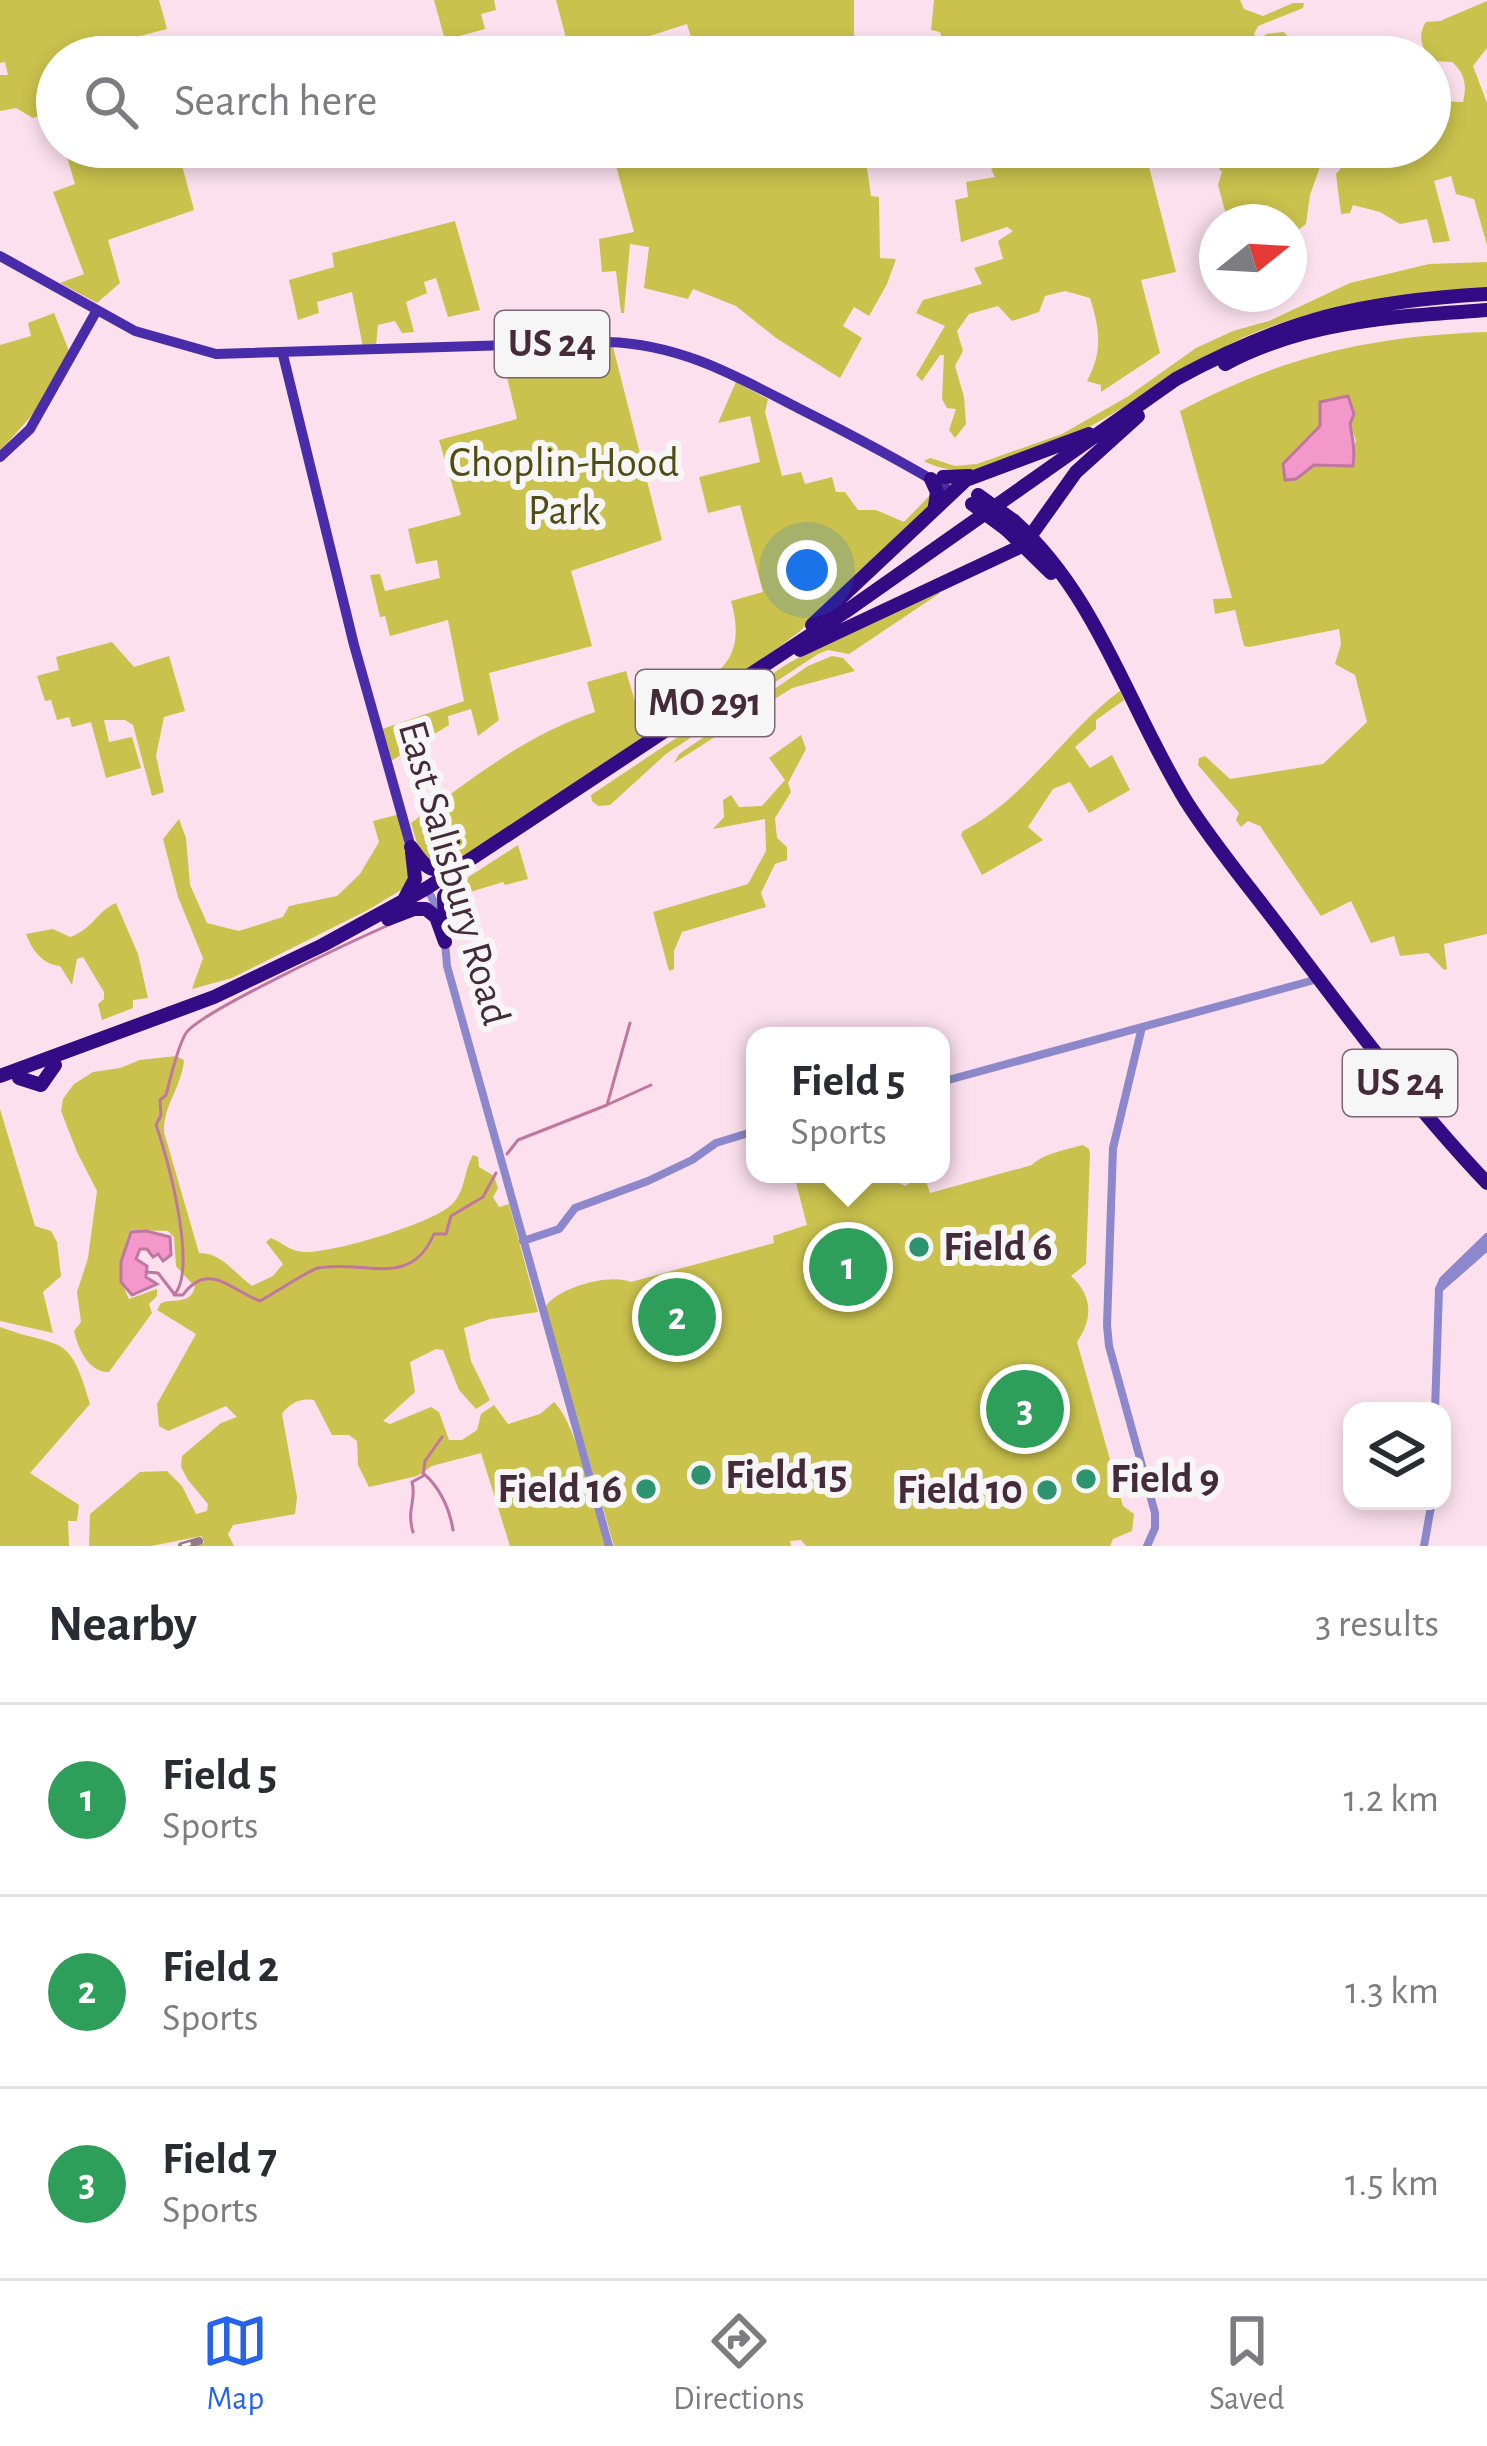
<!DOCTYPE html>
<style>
:root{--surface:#fff;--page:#f7f7f7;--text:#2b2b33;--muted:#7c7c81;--line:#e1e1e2;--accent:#2563eb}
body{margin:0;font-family:"Alegreya Sans",sans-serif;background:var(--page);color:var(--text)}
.controls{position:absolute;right:36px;bottom:36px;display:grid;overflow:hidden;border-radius:24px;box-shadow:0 6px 18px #0003}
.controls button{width:108px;height:108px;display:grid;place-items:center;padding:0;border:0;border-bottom:3px solid var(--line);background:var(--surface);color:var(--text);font:60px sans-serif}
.compass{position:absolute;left:1199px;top:204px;width:108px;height:108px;border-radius:50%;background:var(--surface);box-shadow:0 6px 18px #0003;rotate:72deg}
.you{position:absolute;left:807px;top:570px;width:42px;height:42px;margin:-30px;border:9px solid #fff;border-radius:50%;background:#1a73e8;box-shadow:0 0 0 18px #1a73e833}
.badge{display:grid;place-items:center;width:78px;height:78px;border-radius:50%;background:var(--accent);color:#fff;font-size:39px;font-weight:700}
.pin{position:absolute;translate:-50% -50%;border:6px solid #fff;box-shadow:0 3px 12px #0006}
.popup{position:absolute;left:746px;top:1027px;width:204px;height:156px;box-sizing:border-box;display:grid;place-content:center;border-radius:24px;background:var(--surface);filter:drop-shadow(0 3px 9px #0005);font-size:39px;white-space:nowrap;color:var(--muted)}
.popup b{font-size:45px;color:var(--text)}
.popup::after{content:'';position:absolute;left:50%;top:100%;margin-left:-24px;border:24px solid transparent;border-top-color:var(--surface)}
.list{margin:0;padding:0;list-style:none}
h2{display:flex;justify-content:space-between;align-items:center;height:156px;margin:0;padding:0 48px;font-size:51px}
h2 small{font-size:39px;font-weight:400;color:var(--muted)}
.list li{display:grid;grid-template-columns:78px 1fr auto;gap:36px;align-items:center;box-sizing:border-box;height:192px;padding:0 48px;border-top:3px solid var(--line)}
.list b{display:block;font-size:45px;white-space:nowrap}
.list p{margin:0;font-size:39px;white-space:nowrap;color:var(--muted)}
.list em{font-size:39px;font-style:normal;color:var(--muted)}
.icon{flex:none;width:66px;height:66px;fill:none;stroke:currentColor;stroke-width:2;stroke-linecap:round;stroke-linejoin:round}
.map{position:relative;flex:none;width:1487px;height:1546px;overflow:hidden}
.search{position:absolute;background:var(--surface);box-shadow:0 6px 18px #0003;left:36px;right:36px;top:36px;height:132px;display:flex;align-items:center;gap:30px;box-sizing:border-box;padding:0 42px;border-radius:66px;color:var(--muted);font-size:45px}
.sheet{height:732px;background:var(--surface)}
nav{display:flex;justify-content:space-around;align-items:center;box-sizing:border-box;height:168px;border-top:3px solid var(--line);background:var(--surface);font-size:33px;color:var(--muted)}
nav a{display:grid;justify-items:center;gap:6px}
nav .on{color:var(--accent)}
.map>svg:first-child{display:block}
.green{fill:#cac24d;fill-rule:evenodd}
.water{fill:#f498cb;stroke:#c0779f;stroke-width:3}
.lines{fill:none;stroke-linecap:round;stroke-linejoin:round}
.stream{stroke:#c0779f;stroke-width:3}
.minor{stroke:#8c88cb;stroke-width:8}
.major{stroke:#492ca9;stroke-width:10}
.highway{stroke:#330b85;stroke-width:14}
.rail-casing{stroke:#957988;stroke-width:8}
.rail{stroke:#f6f6f6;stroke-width:3;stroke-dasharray:9;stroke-linecap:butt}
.highway-bridge{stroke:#330b85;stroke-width:14}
.poi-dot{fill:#2e9470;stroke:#f6f6f6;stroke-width:4.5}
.labels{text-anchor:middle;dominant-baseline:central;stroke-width:12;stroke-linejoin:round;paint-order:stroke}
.shield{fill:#f6f6f6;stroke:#7a6772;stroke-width:3}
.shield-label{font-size:39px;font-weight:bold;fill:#452a39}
.park-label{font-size:42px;fill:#504c14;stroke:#f6f6f6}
.street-label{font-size:42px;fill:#452a39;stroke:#f6f6f6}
.poi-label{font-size:42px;font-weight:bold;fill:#452a39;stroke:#f6f6f6;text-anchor:start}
</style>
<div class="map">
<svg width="1487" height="1546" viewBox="0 0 1487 1546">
<rect width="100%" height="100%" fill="#fce0ee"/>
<path class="green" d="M0,0H159L167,29L117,42L120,57H57V109L33,118L16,108L0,111V75H8L5,62L0,63Z
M434,0H494L496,10L481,14L485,29L445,40Z
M556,0H854V57H697L687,24L631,42L634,57H606L603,50L571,57Z
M934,0H1240L1244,9L1263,16L1293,3H1304L1303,8L1258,26L1254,34L1259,43L1266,34L1284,32L1305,57H947L940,32L931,30Z
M1487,1V48L1473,66L1487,103V245L1474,199L1456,194L1451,176L1434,181L1450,241L1433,243L1427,219L1400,224L1380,212L1353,205L1350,213L1341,214L1336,174L1359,147H1430V84L1440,85V101L1463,102C1467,85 1465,73 1452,62L1432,61C1423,49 1416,37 1426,22L1440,21Z
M64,147H177L194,210L108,240L120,283L97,303L60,283L84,274L53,192L75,184Z
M681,147H836L846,150L862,147V167L867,168L871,196L879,197L880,258L896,259L887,284L869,316L854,307L843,326L862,338L840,378L776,338L736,306L693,289L688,299L644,288L649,247L630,244L624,313H621L616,271L602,272L599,239L634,232L616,166Z
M1012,147H1327L1310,195L1306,224L1289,237V222H1228L1218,185L1222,172L1203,150L1148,163L1176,272L1141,280L1160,353L1101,392V385L1087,381C1103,351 1100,330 1090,298L1065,291L1045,296L1039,312L1012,321L998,306L969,314L957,331L963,351L955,366L964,397L966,424L955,438L949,430L956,409L947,408L942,399L944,355H940L922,381L916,375L945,326L916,313L923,300L982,284L974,268L1003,259L998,241L1013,231L1007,227L961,242L955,200L968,197L966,182L995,177L991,169L1016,160Z
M455,221L480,310L448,317L436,278L424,282L427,293L406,302L414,332L402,333L395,321L378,325L376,346L363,347L352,292L317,302L319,313L298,320L289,280L334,267L332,253Z
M1487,262V290C1405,293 1331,302 1254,333C1173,365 1009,507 924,461L930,458L955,466L977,464L1062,434L1127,397L1196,348L1233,331L1269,321L1350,283L1429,264Z
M54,313L69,351L34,413L0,451V345L31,336L28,323Z
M1487,332V934L1444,944L1447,969L1444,970L1428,953L1400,956L1394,936L1371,943L1351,901L1321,916L1260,826L1248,821L1241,827L1236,820L1239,813L1198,765L1199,758L1205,756L1230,779L1323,764L1367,722L1355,675L1335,664L1341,644L1339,629L1249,647L1244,646L1235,610L1215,614L1213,599L1232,598L1180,411C1283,356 1371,336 1487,332ZM1319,412L1350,423L1356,441L1347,465H1313L1303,470L1293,453L1320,426Z
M612,343L662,540L571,571L592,646L489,673L499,720L478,736L471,709L448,716L449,725L391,761L382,729L464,701L448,620L390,636L385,616L380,617L370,575L380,574L385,591L440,578L437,560L416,564L408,529L461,515L439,440L517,419L501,352Z
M736,382L768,399L765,412L782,476L801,472L805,484L832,477L836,492H845L858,510H876L904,522L932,493L929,508L799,632L775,650L479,849L435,869L420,853L411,823C471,780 523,736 595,712L587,682L626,671L636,705C694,686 753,678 731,601L763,592L740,505L708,513L699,477L760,462L750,416L718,423Z
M938,589L940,593L849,654L828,650L818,654L666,754L610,805L598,806L592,801L591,795L787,664L843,633Z
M112,642L134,667L169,656L185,711L164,717L156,756L164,792L152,796L133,725L125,720H104L109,742L132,737L141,768L106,778L91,722L72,727L69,717L57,720L51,700L45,701L37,676L59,670L56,657Z
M832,656L843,658L855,671L792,688L674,763L679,754L808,666Z
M1120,691L1124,700L1096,720V729L1075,747L1090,768L1112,755L1130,790L1089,813L1070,782L1053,789L1028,827L1043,840L982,875L961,835L963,831C1028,797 1063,733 1120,691Z
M801,735L806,749L788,783L791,792L775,818L777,838L787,847V860L775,864L761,893L766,907L682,932L674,951V969L669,971L653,912L748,884L766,851L765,819L713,829L724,817L723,800L731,795L739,807L762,806L785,780L769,758Z
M400,814L411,884L368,910L232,978L192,989L203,958L178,897L163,839L179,819L186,838L190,885L207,923L239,931L283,917L289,906L337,896L360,874L379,842L373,821Z
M518,845L528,879L505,885L503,882L447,899L456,885Z
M116,903L138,954L148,998L133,1000V1008L102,1020L98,1004L104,999V992L83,957L77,959L72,985L60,966C42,964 32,950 26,934L53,929L70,937C93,929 97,911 116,903Z
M176,1056L184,1060C182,1086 163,1106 164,1132L199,1253C222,1253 233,1272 252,1286L273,1276L283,1264L266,1242L271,1238C283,1243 291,1252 305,1252C334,1253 429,1224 450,1206C466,1193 463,1172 473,1155L478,1157L479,1167L494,1176L498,1188L493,1197L499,1207L509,1204L538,1312L490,1319L464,1328L471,1361L490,1400L476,1409L459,1390L443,1350L436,1349L410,1362L415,1392L383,1421L390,1424L431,1407L439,1412L449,1440H462L477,1430L481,1414L494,1405L508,1424L540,1414L554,1402C576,1422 597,1514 606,1546H510L481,1453L432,1466L417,1476L369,1487L358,1465L357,1441L349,1435H332L314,1400C300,1398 290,1403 282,1414L297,1497L295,1514L233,1525L228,1534L234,1546H194L204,1543L202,1536L151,1546H89L90,1514L140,1472L167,1471L182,1486L196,1514L207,1511L208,1504L188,1480L181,1467L182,1456L221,1423L237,1417L226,1406L168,1431L159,1426L157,1404L196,1334L157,1310L161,1303C175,1298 190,1305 195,1287L176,1266L174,1237L168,1231L130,1230C121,1257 116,1274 129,1299L157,1289V1296L149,1304L152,1313L109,1372C89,1373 78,1349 74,1331L81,1322L77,1292L88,1258L97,1191L77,1152L61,1111L63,1099L74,1084L93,1072L120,1068L140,1060Z
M0,1109L35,1226L51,1231L57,1242L61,1276L43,1292L53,1333L0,1321Z
M1083,1145L1089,1149L1090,1155L1086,1264L1071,1276C1093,1296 1093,1319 1077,1342L1123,1506L1134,1514L1132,1531L1113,1539L1110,1546H806L801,1540L790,1541L791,1546H614L545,1307C559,1287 609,1273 631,1282L774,1243L773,1236L807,1225L794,1175L881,1174L905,1186L918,1178L926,1181L930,1193L1032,1165C1042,1154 1068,1149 1083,1145Z
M0,1327C62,1350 69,1330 90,1404L30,1473L79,1505L77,1521H68L69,1546H0Z"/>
<path class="water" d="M1348,396L1354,414L1350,424C1353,440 1355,452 1353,466L1314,465L1296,479L1285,480L1283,464L1320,426V402Z
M146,1231L170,1237L171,1255L163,1261L158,1254L153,1257L147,1249H140L136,1259L147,1266L146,1277L157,1284L132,1295L121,1282V1262L131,1232Z"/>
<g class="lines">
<path class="stream" d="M609,1104L651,1085
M507,1154L518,1140L607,1105L630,1023
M146,1272L158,1273L175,1295H183C208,1260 232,1291 260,1301C273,1294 309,1270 318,1268C364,1259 410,1290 434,1234H446L451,1216L483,1197L496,1173
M174,1295C198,1270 168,1158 156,1125L161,1115L160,1100L166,1095C170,1080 178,1045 186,1033C200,1012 359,938 391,924
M423,1473C441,1488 450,1511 453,1530
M413,1532C406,1509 417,1500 412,1482L423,1476L425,1461L442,1437"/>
<path class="minor" d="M431,896L441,916
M445,942L447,966L609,1546
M1142,1027L1113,1148L1107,1325L1109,1346L1155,1513V1528L1147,1546
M941,1082L1318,979
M523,1241L559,1229L575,1208L648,1181L692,1160L716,1143L755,1131
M1439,1289L1487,1247
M1435,1411L1439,1289L1443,1280L1487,1237
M1424,1546L1432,1501"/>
<path class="major" d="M0,256L135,331L216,354L608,342C680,344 736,376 798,408C850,434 901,461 951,491
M283,355L354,645L412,851
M0,457L30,429L97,310"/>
<path class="highway" d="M1225,364C1304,321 1399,316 1487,310
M943,477L970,476
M931,479L937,492L935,506
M1014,521C1098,596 1128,707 1186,801C1215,847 1252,890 1284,933C1349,1019 1413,1105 1487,1183
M1007,530L1051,573
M812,625L966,480L1089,434
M800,650L1024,545L1076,472L1138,416
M411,847C423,864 430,876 452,866
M405,898L415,879L412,852
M388,919L414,909H426L436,917L445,942
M445,929L444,896L456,880
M0,1076L214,997L323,945L427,888L845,612L1176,379C1287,319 1362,301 1487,294
M19,1078L41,1085L55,1065"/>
<g class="rail-casing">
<path id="rail" d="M182,1546L199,1541"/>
</g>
<use href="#rail" class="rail"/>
<path class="highway-bridge" d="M978,495L1014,521
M972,504L1007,530"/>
</g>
<g class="poi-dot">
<circle cx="919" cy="1247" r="12"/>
<circle cx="701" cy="1475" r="12"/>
<circle cx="1086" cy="1479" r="12"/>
<circle cx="646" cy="1489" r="12"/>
<circle cx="1047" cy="1490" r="12"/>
</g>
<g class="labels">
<g class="shield">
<rect x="495" y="311" width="114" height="66" rx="9"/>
<rect x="636" y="670" width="138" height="66" rx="9"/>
<rect x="1343" y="1050" width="114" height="66" rx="9"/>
</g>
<g class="shield-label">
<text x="552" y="344">US 24</text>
<text x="705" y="703">MO 291</text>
<text x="1400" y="1083">US 24</text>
</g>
<g class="park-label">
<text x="564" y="463">Choplin-Hood<tspan x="564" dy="48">Park</tspan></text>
</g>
<g class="street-label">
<text transform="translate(454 873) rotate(74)">East Salisbury Road</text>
</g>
<g class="poi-label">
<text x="943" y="1247">Field 6</text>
<text x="725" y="1475">Field 15</text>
<text x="1110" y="1479">Field 9</text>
<text x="622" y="1489" text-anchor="end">Field 16</text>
<text x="1023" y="1490" text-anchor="end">Field 10</text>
</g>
</g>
</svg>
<div class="controls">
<button><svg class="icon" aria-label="layers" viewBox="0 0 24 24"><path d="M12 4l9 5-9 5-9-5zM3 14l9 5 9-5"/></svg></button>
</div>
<svg class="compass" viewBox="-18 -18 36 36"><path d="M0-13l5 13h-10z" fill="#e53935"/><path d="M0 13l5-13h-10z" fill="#7c7c81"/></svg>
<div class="you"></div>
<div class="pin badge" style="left:848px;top:1267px;background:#2e9e5b">1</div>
<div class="popup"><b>Field 5</b>Sports</div>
<div class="pin badge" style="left:677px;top:1317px;background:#2e9e5b">2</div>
<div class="pin badge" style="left:1025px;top:1409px;background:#2e9e5b">3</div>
<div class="search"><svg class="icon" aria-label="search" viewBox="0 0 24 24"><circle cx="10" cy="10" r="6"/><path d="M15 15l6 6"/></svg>Search here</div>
</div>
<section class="sheet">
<h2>Nearby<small>3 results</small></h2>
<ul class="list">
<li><span class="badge" style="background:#2e9e5b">1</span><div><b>Field 5</b><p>Sports</p></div><em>1.2 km</em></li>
<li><span class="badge" style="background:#2e9e5b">2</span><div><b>Field 2</b><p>Sports</p></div><em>1.3 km</em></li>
<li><span class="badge" style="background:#2e9e5b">3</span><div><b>Field 7</b><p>Sports</p></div><em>1.5 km</em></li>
</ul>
</section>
<nav>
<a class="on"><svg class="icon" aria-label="map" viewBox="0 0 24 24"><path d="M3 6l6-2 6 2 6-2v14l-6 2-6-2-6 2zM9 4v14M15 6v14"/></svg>Map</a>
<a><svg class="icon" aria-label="directions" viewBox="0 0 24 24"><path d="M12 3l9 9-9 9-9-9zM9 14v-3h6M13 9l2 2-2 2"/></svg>Directions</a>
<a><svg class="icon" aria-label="saved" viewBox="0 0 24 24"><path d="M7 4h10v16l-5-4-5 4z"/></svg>Saved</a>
</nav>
